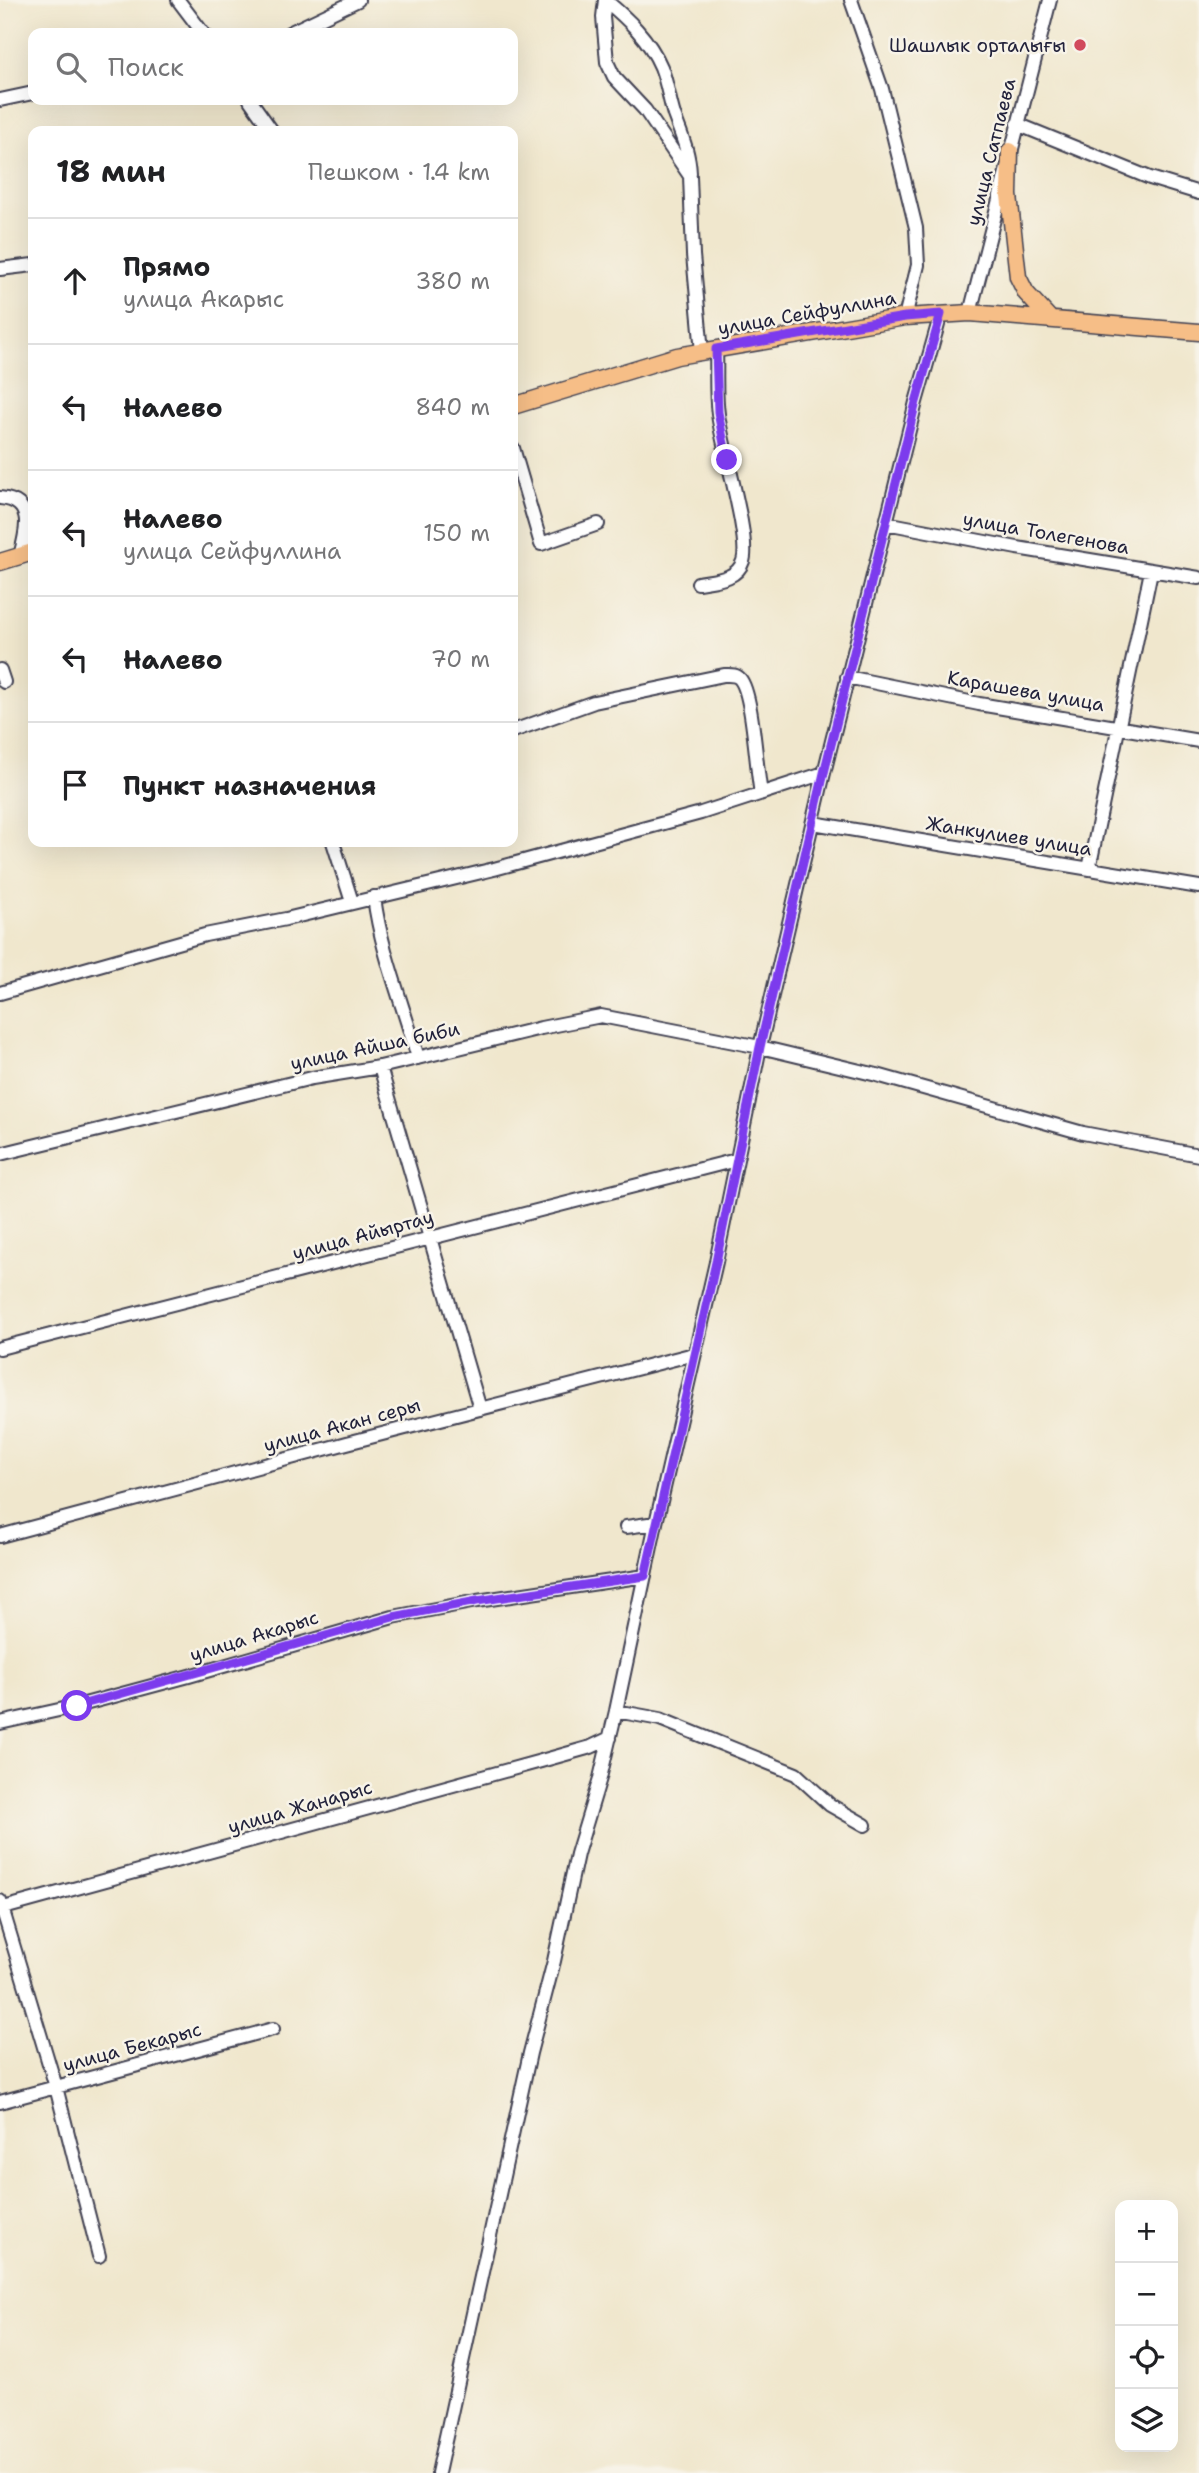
<!DOCTYPE html>
<html lang="ru">
<meta charset="utf-8">
<style>
:root{--surface:#fff;--page:#f2f2f2;--text:#202124;--muted:#757577;--line:#e0e0e0}
body{margin:0;font-family:"Shantell Sans",sans-serif;background:var(--page);color:var(--text)}
.controls{position:absolute;right:21px;bottom:21px;display:grid;overflow:hidden;border-radius:14px;box-shadow:0 7px 28px #0002}
.controls button{width:63px;height:63px;display:grid;place-items:center;padding:0;border:0;border-bottom:2px solid var(--line);background:var(--surface);color:var(--text);font:35px sans-serif}
.stop{position:absolute;width:21px;height:21px;margin:-16px;border:5px solid #7c3aed;border-radius:50%;background:#fff}
.stop.end{background:#7c3aed;border-color:#fff;box-shadow:0 2px 7px #0008}
.list{margin:0;padding:0;list-style:none}
h2{display:flex;justify-content:space-between;align-items:center;height:91px;margin:0;padding:0 28px;font-size:30px}
h2 small{font-size:23px;font-weight:400;color:var(--muted)}
.list li{display:grid;grid-template-columns:46px 1fr auto;gap:21px;align-items:center;box-sizing:border-box;height:126px;padding:0 28px;border-top:2px solid var(--line)}
.list b{display:block;font-size:26px;white-space:nowrap}
.list p{margin:0;font-size:23px;white-space:nowrap;color:var(--muted)}
.list em{font-size:23px;font-style:normal;color:var(--muted)}
.icon{flex:none;width:38px;height:38px;fill:none;stroke:currentColor;stroke-width:2;stroke-linecap:round;stroke-linejoin:round}
.map{position:relative;flex:none;width:1199px;height:2473px;overflow:hidden}
.search{position:absolute;background:var(--surface);box-shadow:0 7px 28px #0002;left:28px;top:28px;width:490px;height:77px;display:flex;align-items:center;gap:18px;box-sizing:border-box;padding:0 24px;border-radius:14px;color:var(--muted);font-size:26px}
.panel{position:absolute;background:var(--surface);box-shadow:0 7px 28px #0002;left:28px;top:126px;width:490px;height:721px;border-radius:14px}
.map>svg:first-child{display:block}
.lines{fill:none;stroke-linecap:round;stroke-linejoin:round}
.minor-casing{stroke:#414051;stroke-width:16}
.major-casing{stroke:#414051;stroke-width:19}
.minor{stroke:#fff;stroke-width:12}
.major{stroke:#f6be87;stroke-width:16}
.route{stroke:#7c3aed;stroke-width:9}
.poi-dot{fill:#d1495b;stroke:#f7f3e8;stroke-width:2.5}
.labels{text-anchor:middle;dominant-baseline:central;stroke-width:5;stroke-linejoin:round;paint-order:stroke}
.poi-label{font-size:19px;fill:#22223b;stroke:#f7f3e8;text-anchor:end}
.street-label{font-size:19px;fill:#22223b;stroke:#f7f3e8}
</style>
<div class="map">
<svg width="1199" height="2473" viewBox="0 0 1199 2473">
<rect width="100%" height="100%" fill="#f7f3e8"/>
<filter id="ink" filterUnits="userSpaceOnUse"><feTurbulence type="fractalNoise" baseFrequency=".0143" numOctaves="2"/><feDisplacementMap in="SourceGraphic" scale="14" xChannelSelector="R" yChannelSelector="G"/><feConvolveMatrix kernelMatrix="1 2 1 2 8 2 1 2 1" color-interpolation-filters="sRGB"/></filter>
<filter id="wash" filterUnits="userSpaceOnUse"><feTurbulence type="fractalNoise" baseFrequency=".00686" numOctaves="4" result="noise"/><feDisplacementMap in="SourceGraphic" scale="28" xChannelSelector="R" yChannelSelector="G"/><feGaussianBlur stdDeviation="1.57" result="paint"/><feColorMatrix in="noise" values="0 0 0 0 0 0 0 0 0 0 0 0 0 0 0 0 0 1.4 0 .05"/><feComposite in="paint" operator="in"/></filter>
<g filter="url(#wash)">
<rect width="100%" height="100%" fill="#f0e7cd"/>
</g>
<g filter="url(#ink)">
<g class="lines">
<g class="minor-casing">
<path id="minor" d="M178,0L203,33
M605,0L603,17L607,62L614,77L645,110L690,176L693,255L702,352
M605,0C628,19 649,39 661,67C667,82 669,99 674,115C681,134 689,151 690,173
M851,0L882,89L916,228L918,265L905,317
M289,33L358,0
M0,100L33,93
M250,100L272,131
M1017,124L1150,178L1199,193
M0,269L33,265
M970,313L1050,0
M513,448L541,544L598,524
M0,498C35,501 27,530 20,556
M886,523L1017,548L1199,578
M698,583C715,580 737,580 743,561C751,540 721,442 718,414C715,393 717,370 716,349
M0,670L4,682
M847,677L979,704L1199,741
M513,731L594,702L724,675C730,675 736,674 740,679C753,694 756,769 761,793
M813,823L1199,887
M333,842L352,902
M1089,869L1151,571
M374,897C381,952 403,1004 418,1058
M0,993L205,935L286,919L494,869L701,813L824,773
M380,1067L480,1409
M0,1154L312,1078L380,1067L541,1028L601,1016L760,1047L877,1075L1083,1133L1199,1155
M0,1348L736,1160
M626,1527L656,1523
M0,1536L347,1443L694,1354
M616,1711L660,1719L796,1774L830,1805L865,1825
M0,1723L77,1706L189,1676L393,1617L477,1601L645,1576
M0,1901L56,2087L99,2256
M0,1909L541,1761L591,1747L610,1738
M0,2102L273,2029
M438,2473L530,2053L554,1961L577,1854L600,1778L616,1711L656,1523L716,1262L760,1047L824,773L916,402L941,314"/>
</g>
<g class="major-casing">
<path id="major" d="M1010,151L1009,195L1018,277L1026,293L1050,319
M513,406L677,356L905,317L970,313L1199,332
M0,562L33,552"/>
</g>
<use href="#minor" class="minor"/>
<use href="#major" class="major"/>
</g>
</g>
<g class="lines" filter="url(#ink)">
<path class="route" d="M77,1706L393,1617L477,1601L645,1576L716,1262L760,1047L824,773L916,402L941,314L905,317L716,349L718,412L727,460"/>
</g>
<circle class="poi-dot" cx="1080" cy="45" r="7"/>
<g class="labels">
<g class="poi-label">
<text x="1066" y="45">Шашлык орталығы</text>
</g>
<g class="street-label">
<text transform="translate(991 152) rotate(-76)">улица Сатпаева</text>
<text transform="translate(807 313) rotate(-10)">улица Сейфуллина</text>
<text transform="translate(1046 533) rotate(10)">улица Толегенова</text>
<text transform="translate(1026 691) rotate(10)">Карашева улица</text>
<text transform="translate(1009 836) rotate(9)">Жанкулиев улица</text>
<text transform="translate(375 1046) rotate(-12)">улица Айша биби</text>
<text transform="translate(363 1235) rotate(-15)">улица Айыртау</text>
<text transform="translate(342 1425) rotate(-15)">улица Акан серы</text>
<text transform="translate(254 1636) rotate(-17)">улица Акарыс</text>
<text transform="translate(300 1807) rotate(-16)">улица Жанарыс</text>
<text transform="translate(132 2047) rotate(-15)">улица Бекарыс</text>
</g>
</g>
</svg>
<div class="controls">
<button>+</button>
<button>−</button>
<button><svg class="icon" aria-label="locate" viewBox="0 0 24 24"><circle cx="12" cy="12" r="6"/><path d="M12 2v4M12 18v4M2 12h4M18 12h4"/></svg></button>
<button><svg class="icon" aria-label="layers" viewBox="0 0 24 24"><path d="M12 4l9 5-9 5-9-5zM3 14l9 5 9-5"/></svg></button>
</div>
<div class="stop" style="left:77px;top:1706px"></div>
<div class="stop end" style="left:727px;top:460px"></div>
<div class="search"><svg class="icon" aria-label="search" viewBox="0 0 24 24"><circle cx="10" cy="10" r="6"/><path d="M15 15l6 6"/></svg>Поиск</div>
<section class="panel">
<h2>18 мин<small>Пешком · 1.4 km</small></h2>
<ul class="list">
<li><svg class="icon" aria-label="ahead" viewBox="0 0 24 24"><path d="M12 20V5M6 11l6-6 6 6"/></svg><div><b>Прямо</b><p>улица Акарыс</p></div><em>380 m</em></li>
<li><svg class="icon" aria-label="left" viewBox="0 0 24 24"><path d="M17 20v-9H6M10 6l-5 5 5 5"/></svg><div><b>Налево</b></div><em>840 m</em></li>
<li><svg class="icon" aria-label="left" viewBox="0 0 24 24"><path d="M17 20v-9H6M10 6l-5 5 5 5"/></svg><div><b>Налево</b><p>улица Сейфуллина</p></div><em>150 m</em></li>
<li><svg class="icon" aria-label="left" viewBox="0 0 24 24"><path d="M17 20v-9H6M10 6l-5 5 5 5"/></svg><div><b>Налево</b></div><em>70 m</em></li>
<li><svg class="icon" aria-label="arrive" viewBox="0 0 24 24"><path d="M6 21V4h12l-3 4 3 4H6"/></svg><div><b>Пункт назначения</b></div></li>
</ul>
</section>
</div>
